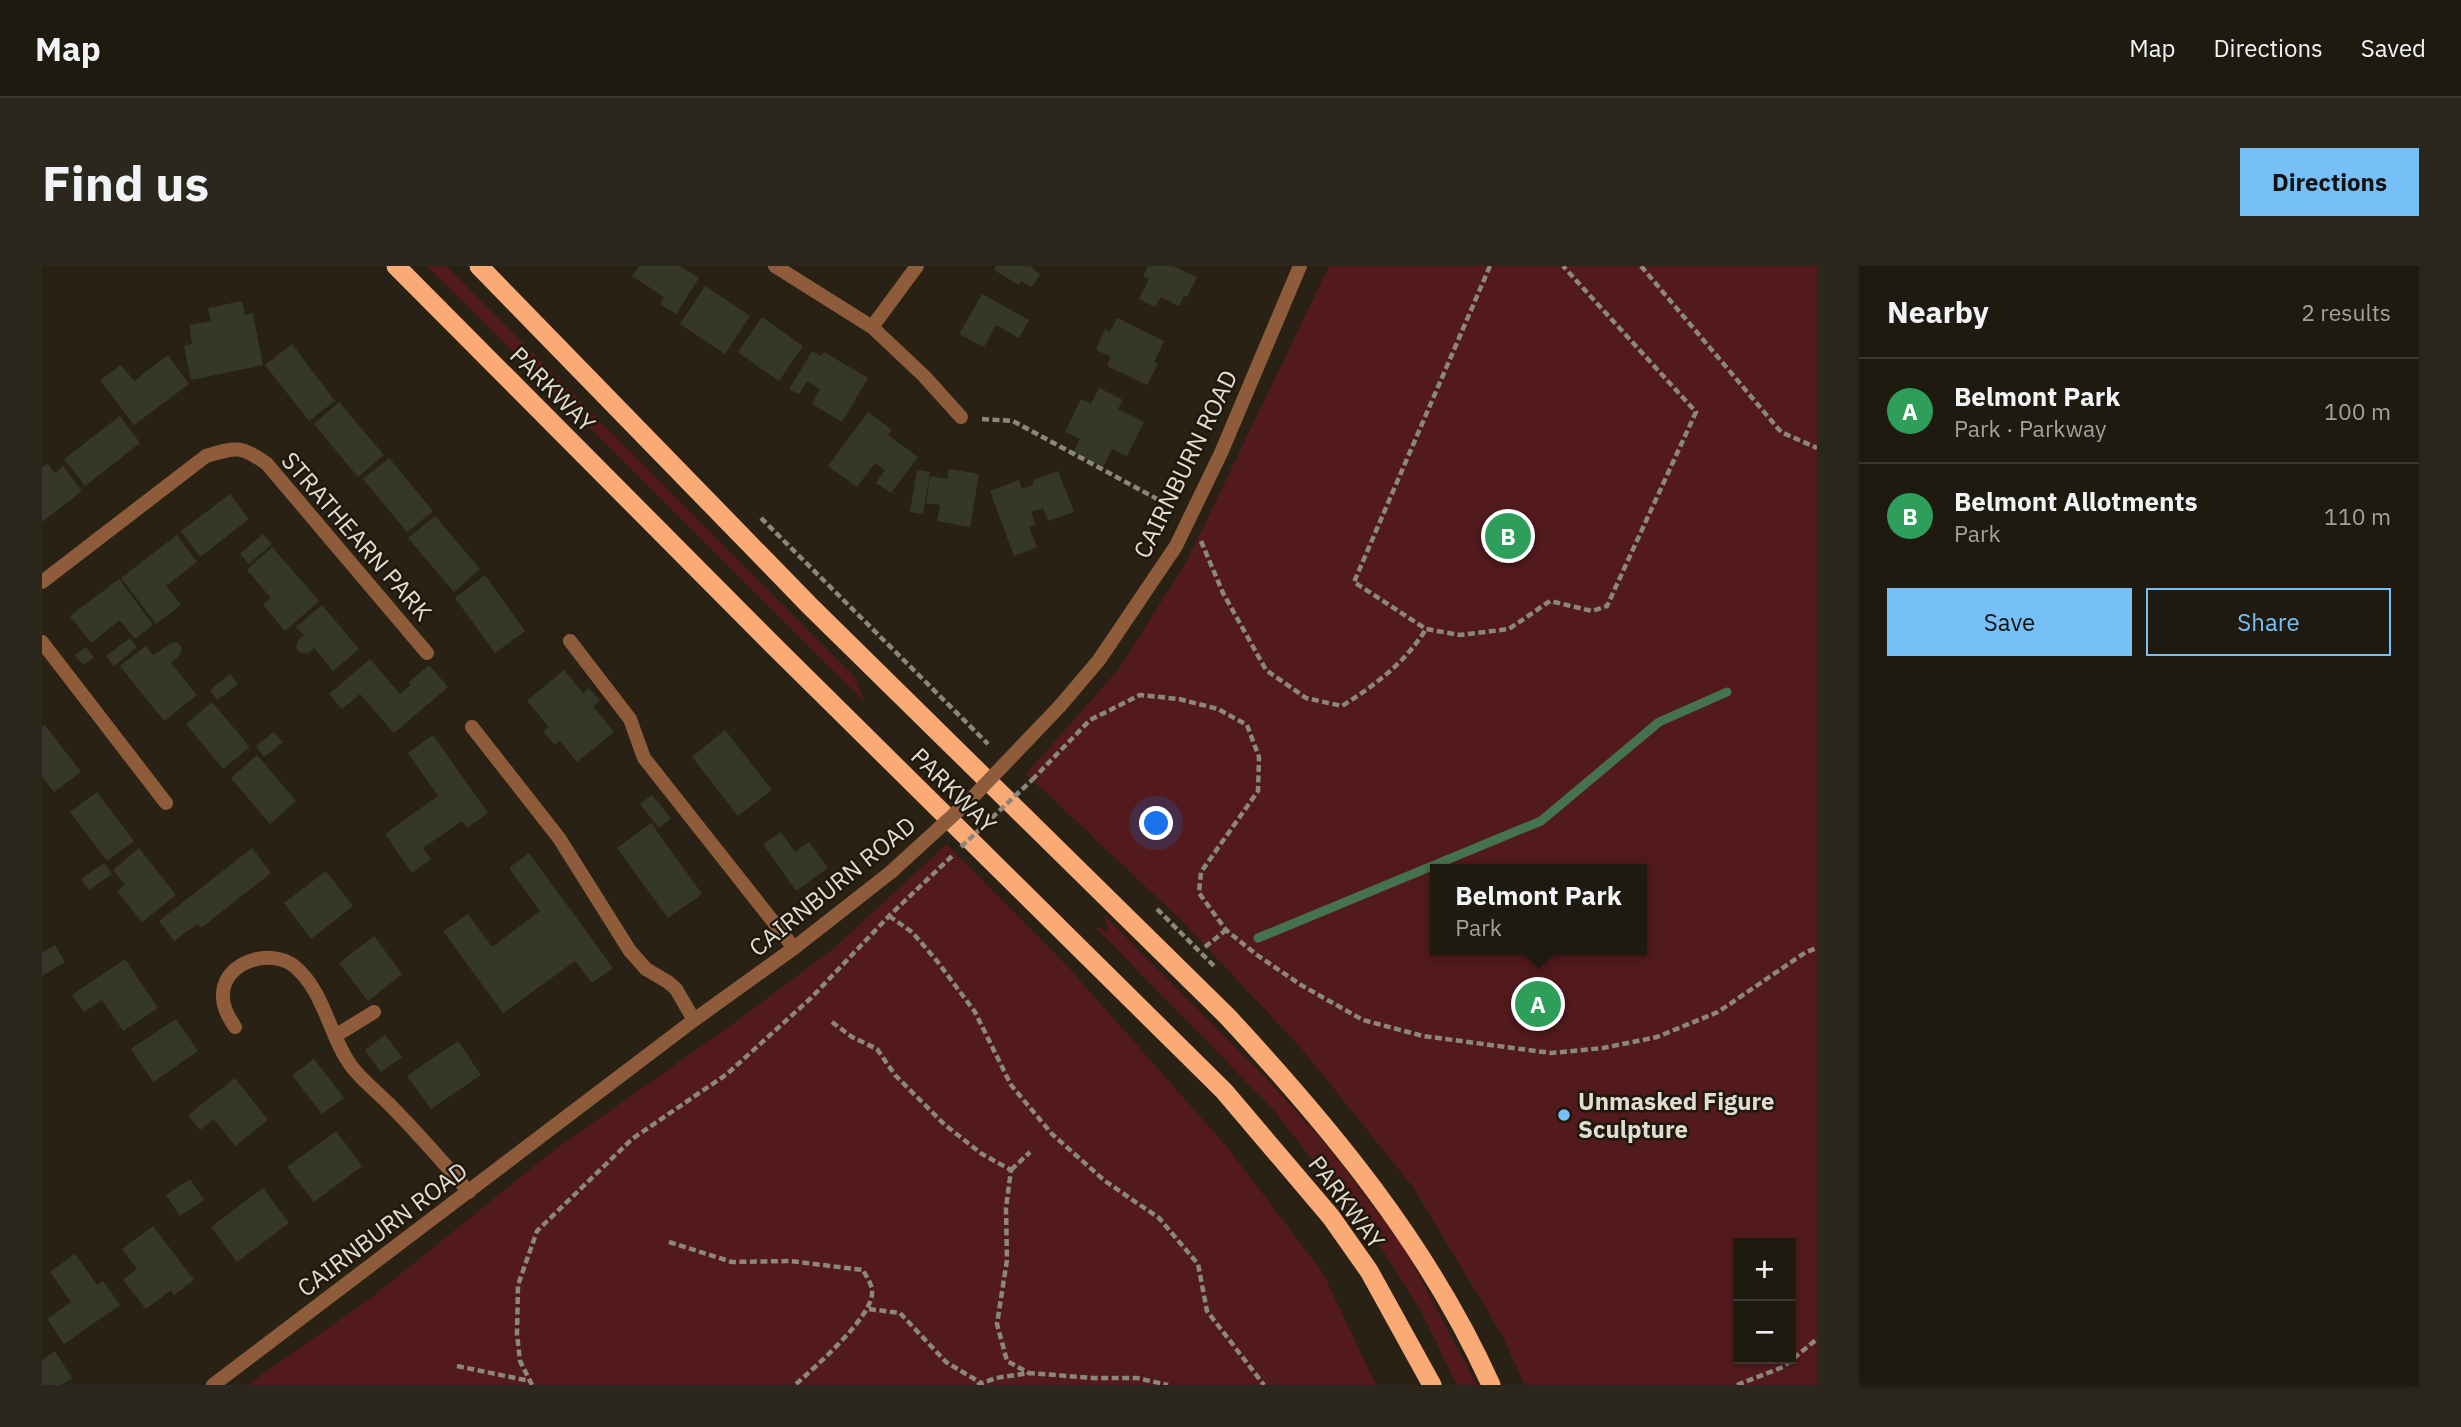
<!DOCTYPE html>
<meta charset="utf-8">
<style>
:root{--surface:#1f1a0f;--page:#2c271d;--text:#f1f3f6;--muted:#a1a19e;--line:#3c382f;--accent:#76c0f7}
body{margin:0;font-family:"IBM Plex Sans",sans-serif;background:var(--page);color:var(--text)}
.controls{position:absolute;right:21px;bottom:21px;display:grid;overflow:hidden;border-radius:0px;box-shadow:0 2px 5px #0004}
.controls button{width:63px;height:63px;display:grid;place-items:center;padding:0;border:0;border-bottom:2px solid var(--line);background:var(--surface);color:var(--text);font:35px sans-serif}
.you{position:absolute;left:1115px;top:558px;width:24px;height:24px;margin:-18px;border:5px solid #fff;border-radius:50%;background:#1a73e8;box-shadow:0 0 0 10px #1a73e833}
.badge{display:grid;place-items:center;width:46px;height:46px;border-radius:50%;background:var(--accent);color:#fff;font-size:23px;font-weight:700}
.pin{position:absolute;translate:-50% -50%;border:4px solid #fff;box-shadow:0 2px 7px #0006}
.popup{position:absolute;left:1388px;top:598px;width:217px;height:91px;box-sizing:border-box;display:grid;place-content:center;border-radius:0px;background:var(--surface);filter:drop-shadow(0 2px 5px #0005);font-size:23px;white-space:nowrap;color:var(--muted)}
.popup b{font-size:26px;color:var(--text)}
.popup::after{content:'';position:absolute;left:50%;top:100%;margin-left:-14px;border:14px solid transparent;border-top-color:var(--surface)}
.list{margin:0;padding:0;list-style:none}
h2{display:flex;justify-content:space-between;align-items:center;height:91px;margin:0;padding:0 28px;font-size:30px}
h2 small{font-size:23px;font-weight:400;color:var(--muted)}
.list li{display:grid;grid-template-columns:46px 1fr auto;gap:21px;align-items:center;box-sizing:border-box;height:105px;padding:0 28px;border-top:2px solid var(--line)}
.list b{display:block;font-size:26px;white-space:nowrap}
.list p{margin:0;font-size:23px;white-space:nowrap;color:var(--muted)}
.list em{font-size:23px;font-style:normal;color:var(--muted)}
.actions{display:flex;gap:14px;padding:21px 28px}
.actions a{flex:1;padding:16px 0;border:2px solid var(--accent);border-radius:0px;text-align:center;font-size:24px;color:var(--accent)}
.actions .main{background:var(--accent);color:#111}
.map{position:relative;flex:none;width:1775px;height:1119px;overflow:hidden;border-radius:0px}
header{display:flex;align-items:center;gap:42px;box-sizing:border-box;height:98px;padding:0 35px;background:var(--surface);border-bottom:2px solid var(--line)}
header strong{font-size:33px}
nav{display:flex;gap:38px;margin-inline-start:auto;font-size:24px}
.intro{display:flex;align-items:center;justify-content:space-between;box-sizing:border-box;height:168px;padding:0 42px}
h1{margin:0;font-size:49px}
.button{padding:18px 32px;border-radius:0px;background:var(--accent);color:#111;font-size:24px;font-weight:700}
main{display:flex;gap:42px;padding:0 42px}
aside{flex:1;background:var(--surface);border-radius:0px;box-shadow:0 2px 5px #0004}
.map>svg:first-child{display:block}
.green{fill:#521a1d;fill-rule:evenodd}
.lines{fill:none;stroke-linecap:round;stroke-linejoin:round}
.stream{stroke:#46734f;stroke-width:9}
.building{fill:#353828}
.path{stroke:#8c877b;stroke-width:4.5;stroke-dasharray:7 3.5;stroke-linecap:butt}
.service{stroke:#8f5c3b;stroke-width:14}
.minor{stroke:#8f5c3b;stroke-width:14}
.trunk{stroke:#f9aa75;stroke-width:19}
.path-bridge{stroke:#8c877b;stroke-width:4.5;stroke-dasharray:7 3.5;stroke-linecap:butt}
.minor-bridge{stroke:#8f5c3b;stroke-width:14}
.poi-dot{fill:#76c0f7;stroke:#1f180b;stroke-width:2.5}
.labels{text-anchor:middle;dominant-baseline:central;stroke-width:5;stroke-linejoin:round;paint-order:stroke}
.street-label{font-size:24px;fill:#e1ddd4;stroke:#1f180b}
.poi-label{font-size:24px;font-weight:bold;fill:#e1ddd4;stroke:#1f180b;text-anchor:start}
</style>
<header>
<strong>Map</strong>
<nav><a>Map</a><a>Directions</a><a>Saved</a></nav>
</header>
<div class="intro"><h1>Find us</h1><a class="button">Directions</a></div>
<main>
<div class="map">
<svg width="1775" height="1119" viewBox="0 0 1775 1119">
<rect width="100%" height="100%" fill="#292214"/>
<path class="green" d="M385,0H404L824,423L813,414L823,436Z
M1287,0H1775V1119H1483L1459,1067L1371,921L1260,783L1138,653L984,508L1076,404L1145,295ZM1393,603H1599V684H1393ZM1696,977H1749V1093H1696Z
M905,578L1027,702L1185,881L1281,1007L1334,1119H205L329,1032L507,888L699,752L791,683Z
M1062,649L1224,812L1292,888L1363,983L1435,1119H1415L1380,1047L1340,983L1230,842L1052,660L1067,666Z"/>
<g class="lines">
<path class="stream" d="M1216,672L1499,555L1617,456L1685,426"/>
</g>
<path class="building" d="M597,0H638L657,12L634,48L618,38L622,31L590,10Z
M954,0H988L998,8L990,21L979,15L977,19L952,4Z
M1106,0H1131L1155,11L1145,31L1142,30L1137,40L1119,31L1113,41L1097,33L1107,13L1101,10Z
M663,20L708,50L683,88L638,58Z
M940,28L987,54L977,72L954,59L942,81L917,68Z
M200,35L203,49L211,47L221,99L149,114L142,80L150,78L147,59L169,55L166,42Z
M720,51L761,80L737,115L696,86Z
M1075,52L1122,75L1112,96L1116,98L1105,119L1065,100L1069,91L1054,84L1063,63L1068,66Z
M250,78L293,135L267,155L223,99Z
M770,85L779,90L782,86L826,112L800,156L770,138L778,123L765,115L757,128L747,123Z
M126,89L147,118L92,159L58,114L79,99L92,115Z
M1057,122L1081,134L1076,143L1102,156L1085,190L1070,183L1061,201L1031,187L1038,173L1023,166L1039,133L1049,138Z
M297,136L342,189L316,211L272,158Z
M826,146L850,164L846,169L876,191L849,227L834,217L843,204L833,197L815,221L786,200Z
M78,150L98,177L43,220L22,193Z
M347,192L391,245L365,266L321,213Z
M5,197L13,207L21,200L40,225L0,256V202Z
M907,203L937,208L928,261L895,255L898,239L884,237L888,210L905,213Z
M875,204L888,206L881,248L868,246Z
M1016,205L1032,246L1006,255L1001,242L989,246L994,259L987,261L995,281L972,290L948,225L977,214L980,223L992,218L991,214Z
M188,228L207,253L158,291L139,265Z
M393,250L438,303L412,326L366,272Z
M221,268L230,278L207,298L198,288Z
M135,269L155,296L124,320L139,339L114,358L79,312Z
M230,281L277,335L243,365L221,339L229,332L205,304Z
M443,309L483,365L453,387L413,332Z
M77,313L111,359L93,373L78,354L49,377L28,350Z
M280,339L317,383L291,405L272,382L266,387H259L254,382L256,374L262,369L254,361Z
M88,372L95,381L72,400L64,390Z
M135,376L140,382L138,389L129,397L155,429L122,455L78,400L104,380L111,389L129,377Z
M44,381L52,391L41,399L33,389Z
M328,393L358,428L369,419L367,416L387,399L406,421L352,467L318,428L300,443L287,428Z
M522,404L541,427L547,422L558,435L551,440L572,466L535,496L518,475L513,479L501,465L507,461L485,435Z
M188,408L196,418L175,434L168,424Z
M170,436L208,481L181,503L144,458Z
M3,459L39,506L12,526L0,511V461Z
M683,464L730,524L696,550L650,491Z
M232,466L241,476L222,491L214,480Z
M391,469L446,547L425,562L420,555L381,582L389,593L370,607L343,568L396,530L366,487Z
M215,489L254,535L228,558L189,512Z
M55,526L92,575L65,595L28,546Z
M610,529L629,552L617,562L598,538Z
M609,557L660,628L626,652L575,582Z
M739,566L753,586L767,576L786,602L754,625L721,578Z
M97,582L134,629L100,656L75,625L83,619L71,604Z
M210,582L229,607L159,662L155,658L132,675L117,655Z
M487,587L571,702L550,717L533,695L461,747L401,665L426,648L450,681L498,645L467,602Z
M62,597L70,608L47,624L39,613Z
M284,605L311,640L269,673L242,637Z
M332,670L360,708L326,735L297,697Z
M13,679L23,696L0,710V687Z
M83,693L116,742L81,765L60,734L42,746L30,729Z
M134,753L156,785L111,816L89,783Z
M343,769L360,791L339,806L323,784Z
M416,775L439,809L389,843L365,810Z
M272,793L302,832L280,848L250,809Z
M193,812L226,854L193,880L172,853L158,864L146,849Z
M294,865L320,900L272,936L245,901Z
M148,913L162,934L138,950L124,929Z
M221,922L247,957L195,996L169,961Z
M111,960L152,1014L132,1029L129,1024L104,1043L81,1014L95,1003L80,983Z
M33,988L55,1019L61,1015L78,1039L22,1078L5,1053L29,1036L8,1006Z
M13,1085L30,1112L19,1119H0V1094Z"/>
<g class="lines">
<path class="path" d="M1448,0L1312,316L1384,363L1418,369L1467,363L1508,335L1550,345L1565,340L1654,146L1521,0
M1599,0L1739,166L1775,182
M940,153L971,155L1130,241
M719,252L946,478
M1159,275L1181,327L1224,404L1264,432L1300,440C1333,419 1363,397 1384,363
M990,514L1048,454L1098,429L1137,433L1176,443L1205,459L1217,491L1216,525L1159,606L1157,627L1184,664L1215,689L1259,719L1321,754L1381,770L1509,787L1561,782L1615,771L1676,746L1764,686L1775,682
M1115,643L1173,701
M847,650L870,666L895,695L933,746L969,819L1010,868L1063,915L1117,952L1156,998L1165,1045L1222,1119
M1163,681L1184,664
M790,756L810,771L835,783L853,809L903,859L940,888L969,904L964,942L965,994L955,1058L965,1095L987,1107
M969,904L988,886
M627,976L690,996L748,995L821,1004C824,1010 830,1018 830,1025C833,1049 772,1102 753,1119
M827,1043L858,1047L904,1096L939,1117
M415,1100L488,1115
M490,1119L478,1095L475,1068L476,1019L495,965L590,873L685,808L769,732L847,650L911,589
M935,1119L954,1112L987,1107L1051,1112H1095L1126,1119
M1695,1119L1741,1101L1775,1073"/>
<path class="service" d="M528,375L588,453L602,492L752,682
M430,461L517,572L588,685L604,703L626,716L634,723L652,754"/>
<path class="minor" d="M733,0L830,61L875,0
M830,61L882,110L919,151
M0,316L164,190C194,181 199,179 225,198L385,387
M0,376L124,537
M1018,440L1057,394L1134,280L1179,187L1258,0
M193,761C186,750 180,741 181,727C183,695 229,682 252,700C283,725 287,771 310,801C321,815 335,826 348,839C375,866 401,896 427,926
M293,770L332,746
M171,1119L652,754L752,682L849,606"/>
<path class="trunk" d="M354,0L734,382L1182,825L1289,951L1327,1005L1390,1119
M437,0L768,340L1185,750C1289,862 1386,979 1449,1119"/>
<path class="path-bridge" d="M919,581L990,514"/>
<path class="minor-bridge" d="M849,606L930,532L1018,440"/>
</g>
<circle class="poi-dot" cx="1522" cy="849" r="7"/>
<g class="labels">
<g class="street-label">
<text transform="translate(511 123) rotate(45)">PARKWAY</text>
<text transform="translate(1143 198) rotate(-64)">CAIRNBURN ROAD</text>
<text transform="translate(315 270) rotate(49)">STRATHEARN PARK</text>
<text transform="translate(912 524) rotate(45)">PARKWAY</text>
<text transform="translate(790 620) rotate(-39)">CAIRNBURN ROAD</text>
<text transform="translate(1305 936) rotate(53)">PARKWAY</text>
<text transform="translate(340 963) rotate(-37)">CAIRNBURN ROAD</text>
</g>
<g class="poi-label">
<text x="1536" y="835">Unmasked Figure<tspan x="1536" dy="28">Sculpture</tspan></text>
</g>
</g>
</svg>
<div class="controls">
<button>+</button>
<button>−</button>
</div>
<div class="you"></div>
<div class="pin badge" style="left:1496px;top:738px;background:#2e9e5b">A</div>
<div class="popup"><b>Belmont Park</b>Park</div>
<div class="pin badge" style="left:1466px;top:270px;background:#2e9e5b">B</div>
</div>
<aside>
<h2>Nearby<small>2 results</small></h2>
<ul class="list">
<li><span class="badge" style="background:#2e9e5b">A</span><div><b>Belmont Park</b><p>Park · Parkway</p></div><em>100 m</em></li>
<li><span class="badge" style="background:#2e9e5b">B</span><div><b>Belmont Allotments</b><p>Park</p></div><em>110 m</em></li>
</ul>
<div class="actions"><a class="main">Save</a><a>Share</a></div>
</aside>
</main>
